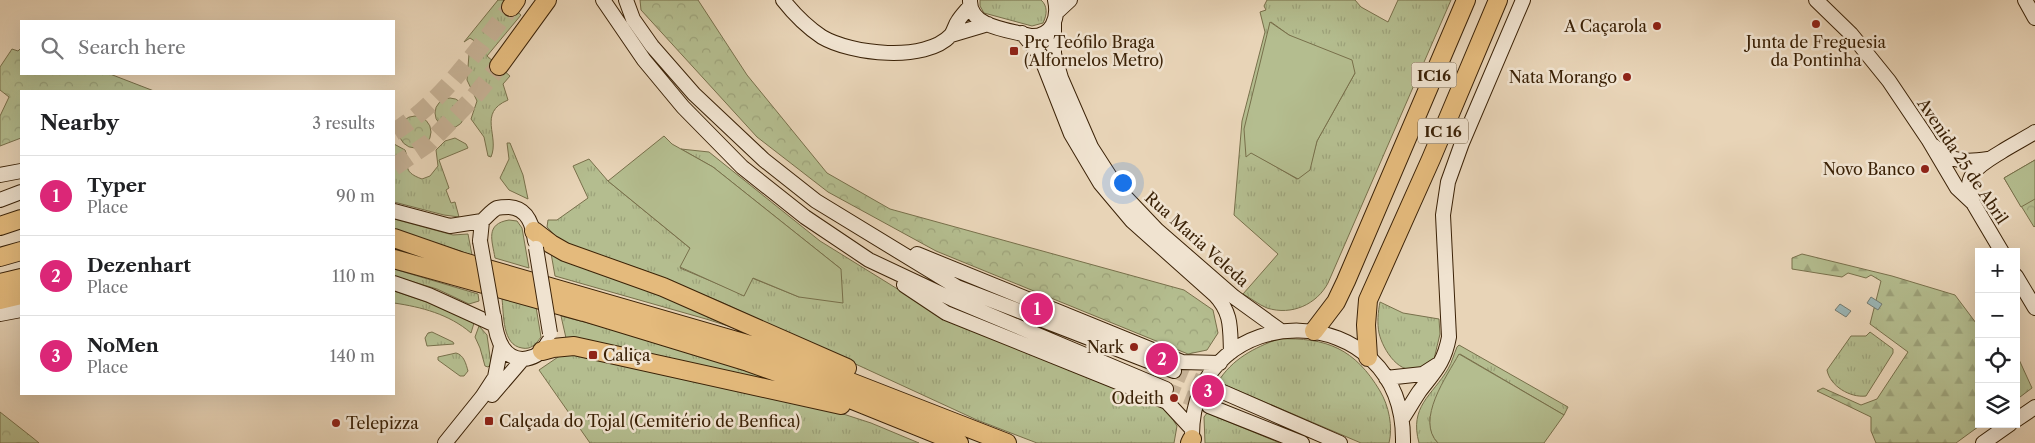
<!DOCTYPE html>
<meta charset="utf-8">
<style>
:root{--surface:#fff;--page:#f2f2f2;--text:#202124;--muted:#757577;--line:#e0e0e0;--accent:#db2777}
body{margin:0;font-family:"Libre Caslon Text",serif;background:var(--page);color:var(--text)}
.controls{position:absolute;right:15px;bottom:15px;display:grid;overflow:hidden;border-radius:0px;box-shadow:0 5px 20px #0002}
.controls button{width:45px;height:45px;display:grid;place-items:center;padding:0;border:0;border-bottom:1px solid var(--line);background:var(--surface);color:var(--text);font:25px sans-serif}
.you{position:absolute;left:1122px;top:182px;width:18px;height:18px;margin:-12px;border:4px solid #fff;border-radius:50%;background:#1a73e8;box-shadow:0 0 0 8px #1a73e833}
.badge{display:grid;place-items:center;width:32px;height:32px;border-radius:50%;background:var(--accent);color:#fff;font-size:16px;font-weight:700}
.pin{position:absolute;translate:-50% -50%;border:2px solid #fff;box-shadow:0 1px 5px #0006}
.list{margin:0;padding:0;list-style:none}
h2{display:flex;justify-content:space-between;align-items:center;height:65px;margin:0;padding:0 20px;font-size:21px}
h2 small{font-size:16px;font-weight:400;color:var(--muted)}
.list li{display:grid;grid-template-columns:32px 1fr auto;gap:15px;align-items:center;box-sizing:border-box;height:80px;padding:0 20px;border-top:1px solid var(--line)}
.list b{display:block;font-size:19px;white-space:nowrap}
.list p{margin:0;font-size:16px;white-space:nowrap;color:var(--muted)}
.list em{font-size:16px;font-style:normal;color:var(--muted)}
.icon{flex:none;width:28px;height:28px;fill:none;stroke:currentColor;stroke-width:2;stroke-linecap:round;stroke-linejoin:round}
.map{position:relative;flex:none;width:2035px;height:443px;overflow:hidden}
.search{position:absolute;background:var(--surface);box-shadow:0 5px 20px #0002;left:20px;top:20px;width:375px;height:55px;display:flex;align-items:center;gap:12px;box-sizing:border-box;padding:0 18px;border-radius:0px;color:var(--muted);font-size:19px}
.panel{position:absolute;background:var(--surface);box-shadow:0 5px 20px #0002;left:20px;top:90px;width:375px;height:305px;border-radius:0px}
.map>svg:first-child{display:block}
.grass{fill:url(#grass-tufts);stroke:#78704b;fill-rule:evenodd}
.forest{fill:url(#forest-firs);stroke:#78704b}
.park{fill:url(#park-crowns);stroke:#78704b}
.garden{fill:#b4bd8f;stroke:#78704b}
.water{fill:#9ab6b7;stroke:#747b71}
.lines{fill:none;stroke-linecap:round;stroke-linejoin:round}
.secondary-tunnel{stroke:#c5b094;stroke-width:14;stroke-dasharray:14 7;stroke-linecap:butt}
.highway-tunnel{stroke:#c5b094;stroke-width:18;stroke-dasharray:18 9;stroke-linecap:butt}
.secondary-casing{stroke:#3b2207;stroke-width:16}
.highway-casing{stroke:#3b2207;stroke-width:20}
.secondary{stroke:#f0e3d0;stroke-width:14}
.highway{stroke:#e4ba7c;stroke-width:18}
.secondary-bridge-casing{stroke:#3b2207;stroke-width:16;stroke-linecap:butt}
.secondary-bridge{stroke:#f0e3d0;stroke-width:14}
.poi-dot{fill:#8f2418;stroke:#f0e3d0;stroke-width:2}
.labels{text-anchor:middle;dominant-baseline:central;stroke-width:5;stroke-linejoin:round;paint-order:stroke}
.shield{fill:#f0e3d0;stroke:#715c43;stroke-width:1}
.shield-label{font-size:15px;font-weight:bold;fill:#3b2207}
.poi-label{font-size:16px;fill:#3b2207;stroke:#f0e3d0;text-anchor:end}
.street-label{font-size:16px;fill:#3b2207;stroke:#f0e3d0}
</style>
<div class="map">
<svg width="2035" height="443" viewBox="0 0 2035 443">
<defs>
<pattern id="grass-tufts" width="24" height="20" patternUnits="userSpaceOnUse" patternTransform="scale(1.25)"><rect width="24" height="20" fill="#b4bd8f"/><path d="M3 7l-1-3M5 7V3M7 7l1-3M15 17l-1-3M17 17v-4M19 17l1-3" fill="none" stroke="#9ca27a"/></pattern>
<pattern id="forest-firs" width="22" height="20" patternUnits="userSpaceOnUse" patternTransform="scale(1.25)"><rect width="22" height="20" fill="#b4bd8f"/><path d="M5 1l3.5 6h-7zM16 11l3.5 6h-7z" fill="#9ca27a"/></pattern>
<pattern id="park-crowns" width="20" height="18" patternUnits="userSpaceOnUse" patternTransform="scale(1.25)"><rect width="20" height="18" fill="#b4bd8f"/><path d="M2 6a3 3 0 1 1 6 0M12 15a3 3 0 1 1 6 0" fill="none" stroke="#9ca27a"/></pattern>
</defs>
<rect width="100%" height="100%" fill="#e8d4b7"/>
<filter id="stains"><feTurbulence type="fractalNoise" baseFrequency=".004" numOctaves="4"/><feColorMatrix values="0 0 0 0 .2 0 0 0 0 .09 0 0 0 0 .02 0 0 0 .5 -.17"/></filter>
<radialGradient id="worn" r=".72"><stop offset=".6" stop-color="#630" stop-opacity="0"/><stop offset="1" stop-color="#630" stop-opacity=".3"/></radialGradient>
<path class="grass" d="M498,0H503L521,15L487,56L510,76L503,84L508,100C477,113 500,136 491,157L488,156L484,137L471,119L477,101L467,80L469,54L476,42L470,38L464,42Z
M980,0H1041C1048,6 1047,15 1043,23L1032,26L984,13L980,6Z
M1267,0H1355L1361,7L1388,22L1398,0H1451L1328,283C1317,304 1292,316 1267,308C1259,305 1251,298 1243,294L1278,254L1234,215L1242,121L1265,32L1260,12L1266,10L1264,6ZM1271,22L1289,35L1355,73L1317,141L1309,170L1297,179L1251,152Z
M435 113a15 15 0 1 1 30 0a15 15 0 1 1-30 0Z
M455,138L466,144L468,148L439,160L449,188L446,190L451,203L455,202L459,217L444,215L394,202V144L405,150C411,165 400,171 422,179L430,176L438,166L436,150L445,141Z
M507,143H510L523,175L528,199L509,190L500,178L509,159Z
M681,149L709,152L820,241L946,319L1161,407L1168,412L1177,426L1174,443H1037L977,420L721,302L643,270L561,242L547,227L548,220H557L588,198L573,166L589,159L608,181L691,249L680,268L744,295L752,278L799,297L841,269L713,167Z
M394,219L453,235L468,234L472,255L394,229Z
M509,220L517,221L522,228L529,268L495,258C492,240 485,224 509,220Z
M551,253L672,296L763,337L706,319L555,276Z
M394,269L478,294L479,301L469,304L437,289L394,276Z
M394,291L444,308L474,323L471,333C449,314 421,307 394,303Z
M502,299L536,307L541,337C536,344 531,350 522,348C502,345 504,315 502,299Z
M1380,302L1403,313L1439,319L1440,334L1434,359C1430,362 1425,367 1420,368C1400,377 1383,350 1379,333C1377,323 1378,312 1380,302Z
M561,316L631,334L781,380L782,383L566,338Z
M479,326L487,335L491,364L488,367L485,366L480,348L475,337Z
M432,332L453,342L454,344L427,346L425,338L428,333Z
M1870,332L1893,349V353L1866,396C1850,398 1830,386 1827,370L1851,336H1866Z
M1278,339C1327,337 1355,349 1380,391C1389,406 1393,427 1389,443H1361L1218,382C1232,359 1254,348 1278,339Z
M1459,345L1568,407L1564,415L1460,354L1430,417C1430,426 1431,436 1438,443H1419C1409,406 1432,396 1448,369C1452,362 1454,354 1457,347Z
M456,353C464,355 466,364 468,371L464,376H460L438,360V357Z
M571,354L837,412L871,423L919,443H590L539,370L561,355Z
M1207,413L1280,443H1205L1204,417Z"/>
<path class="forest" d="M1802,254L1892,276L1955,295L1979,327V424H1982L1956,443H1876L1871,431V417L1817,391L1823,388L1861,405L1877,399L1908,352L1870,324L1881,281L1871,275L1866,278L1848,273L1842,277L1792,269V258Z
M2016,353L2032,388L2016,400Z"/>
<path class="park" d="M640,0H698L747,75L827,173L890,209L1184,290L1213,310L1218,333L1207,350L1188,354L936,251L828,192L757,137L641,10Z
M21,48V74H110L154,91H21V138L0,146V116L9,97L0,90V67L12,49L18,51Z
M399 132a16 16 0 1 1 32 0a16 16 0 1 1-32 0Z
M2035,160V226L2034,227L2004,178Z
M0,412L33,438L39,443H0Z"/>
<path class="garden" d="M1270,22L1289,35L1352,60L1355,73L1317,141L1310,170L1298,179L1251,153L1246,157L1244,129Z
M664,136L672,144L713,167L841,269L843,303L799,297L753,278L744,296L680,267L690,248L608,181Z
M2035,160V199L2021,207L2004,178Z
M1459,354L1564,415L1544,443H1438C1415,420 1447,376 1459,354Z"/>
<path class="water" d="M1871,297L1882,304L1878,310L1867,303Z
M1840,304L1851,311L1846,317L1835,310Z"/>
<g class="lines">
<path class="secondary-tunnel" d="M1174,371L1216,389
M1166,389L1209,406"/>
<path class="highway-tunnel" d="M394,132C442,102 476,51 511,7
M394,167L429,143L473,98L499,66"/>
<g class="secondary-casing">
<path id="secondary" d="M603,0L644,60L683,107L742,167L805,217L869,260L952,299L1166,389
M626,0L633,19L652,46L694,94L764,160L816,201L957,287L1174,371
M783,0C794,14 807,27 822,37C851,54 925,63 951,35C954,31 955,25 958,21C961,16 966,11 970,6
M970,0C969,28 1010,30 1031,36C1052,37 1059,18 1055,0
M1816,0L1851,34L1889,81L1928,139L1957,188L1973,203L2002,252
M2025,0L2035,18
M1056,13L1070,0
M1054,22V54L1061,78L1091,147L1118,189L1157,230L1234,297L1281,331
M1022,33L1040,55L1071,134L1100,183L1132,221L1215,295C1232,313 1230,328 1231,352
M951,35L988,24
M1934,146C1951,163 1967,162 1988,159
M0,175L21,171
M0,200L21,192
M1973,203C1960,175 1980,165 2001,152C2012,145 2024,139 2035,132
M394,211L450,226L482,221
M480,241L482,221C487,217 491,211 497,208C501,207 505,207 509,207C528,208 533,226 535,241
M917,254L1182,362L1220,363
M2016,276L2035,308
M394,283L429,295L495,325
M904,285L946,313L1167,402L1192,429
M0,314L21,310
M494,317C495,328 497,339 503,348C515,366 540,360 548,342
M1386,378L1423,374L1437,365
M1216,389L1340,443
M492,395L522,360
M1209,406L1302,443
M1402,419C1408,410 1413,401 1419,392C1434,372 1444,364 1449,337L1443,215L1448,182L1462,143L1523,0
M2016,420L2035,407
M1192,435C1193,294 1406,295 1403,443
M445,443L482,397L495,377L501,346
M1983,443L2010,424"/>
</g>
<g class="highway-casing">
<path id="highway" d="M511,7L516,0
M499,66L547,0
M0,226L21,219
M534,231L551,244L565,252L663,287L847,368
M394,238L460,261L771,351L1007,443
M0,257L21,251
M394,259L584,312L748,362L830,391L959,443
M0,283L21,278
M0,300L21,295
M1314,331L1336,302L1346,281L1466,0
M542,351L553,348L574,346L841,405
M1368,357L1366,325L1368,300L1431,159L1498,0
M1190,443L1192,439"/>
</g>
<use href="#secondary" class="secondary"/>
<use href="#highway" class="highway"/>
<g class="secondary-bridge-casing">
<path id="secondary-bridge" d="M480,241L493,314
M536,248L550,333"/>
</g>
<use href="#secondary-bridge" class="secondary-bridge"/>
</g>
<g class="poi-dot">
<circle cx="1816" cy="24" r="5"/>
<circle cx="1657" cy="26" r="5"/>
<rect x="1009" y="46" width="10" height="10" rx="2.5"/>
<circle cx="1627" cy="77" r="5"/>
<circle cx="1925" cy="169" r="5"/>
<circle cx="1134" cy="347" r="5"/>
<rect x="588" y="350" width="10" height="10" rx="2.5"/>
<circle cx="1174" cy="398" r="5"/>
<rect x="484" y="416" width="10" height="10" rx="2.5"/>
<circle cx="336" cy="423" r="5"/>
</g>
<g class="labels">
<g class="shield">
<rect x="1411.5" y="62.5" width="45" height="25" rx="4"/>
<rect x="1418" y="118.5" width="50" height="25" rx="4"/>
</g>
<g class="shield-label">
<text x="1434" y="75">IC16</text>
<text x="1443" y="131">IC 16</text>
</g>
<g class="poi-label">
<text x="1647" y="26">A Caçarola</text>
<text x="1024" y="42" text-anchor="start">Prç Teófilo Braga<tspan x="1024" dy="18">(Alfornelos Metro)</tspan></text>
<text x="1816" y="42" text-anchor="middle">Junta de Freguesia<tspan x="1816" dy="18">da Pontinha</tspan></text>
<text x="1617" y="77">Nata Morango</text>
<text x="1915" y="169">Novo Banco</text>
<text x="1124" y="347">Nark</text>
<text x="603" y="355" text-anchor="start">Caliça</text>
<text x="1164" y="398">Odeith</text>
<text x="499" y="421" text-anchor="start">Calçada do Tojal (Cemitério de Benfica)</text>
<text x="346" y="423" text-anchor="start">Telepizza</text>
</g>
<g class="street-label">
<text transform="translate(1963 161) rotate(56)">Avenida 25 de Abril</text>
<text transform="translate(1197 239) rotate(42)">Rua Maria Veleda</text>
</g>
</g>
<rect width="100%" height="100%" filter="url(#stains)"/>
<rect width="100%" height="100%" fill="url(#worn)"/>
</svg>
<div class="controls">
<button>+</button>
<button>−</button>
<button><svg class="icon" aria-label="locate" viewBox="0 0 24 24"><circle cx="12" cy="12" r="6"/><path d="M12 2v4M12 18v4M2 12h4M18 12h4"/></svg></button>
<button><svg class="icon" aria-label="layers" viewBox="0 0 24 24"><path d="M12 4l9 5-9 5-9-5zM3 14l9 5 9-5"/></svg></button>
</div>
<div class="you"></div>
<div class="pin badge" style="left:1037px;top:309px">1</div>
<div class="pin badge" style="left:1162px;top:359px">2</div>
<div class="pin badge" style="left:1208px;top:391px">3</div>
<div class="search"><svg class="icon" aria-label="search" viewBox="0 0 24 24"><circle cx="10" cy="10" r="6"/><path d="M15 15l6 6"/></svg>Search here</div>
<section class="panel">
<h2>Nearby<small>3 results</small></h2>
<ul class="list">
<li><span class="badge">1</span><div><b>Typer</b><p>Place</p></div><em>90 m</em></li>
<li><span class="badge">2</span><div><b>Dezenhart</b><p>Place</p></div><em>110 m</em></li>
<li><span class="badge">3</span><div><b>NoMen</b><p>Place</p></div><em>140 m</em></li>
</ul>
</section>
</div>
